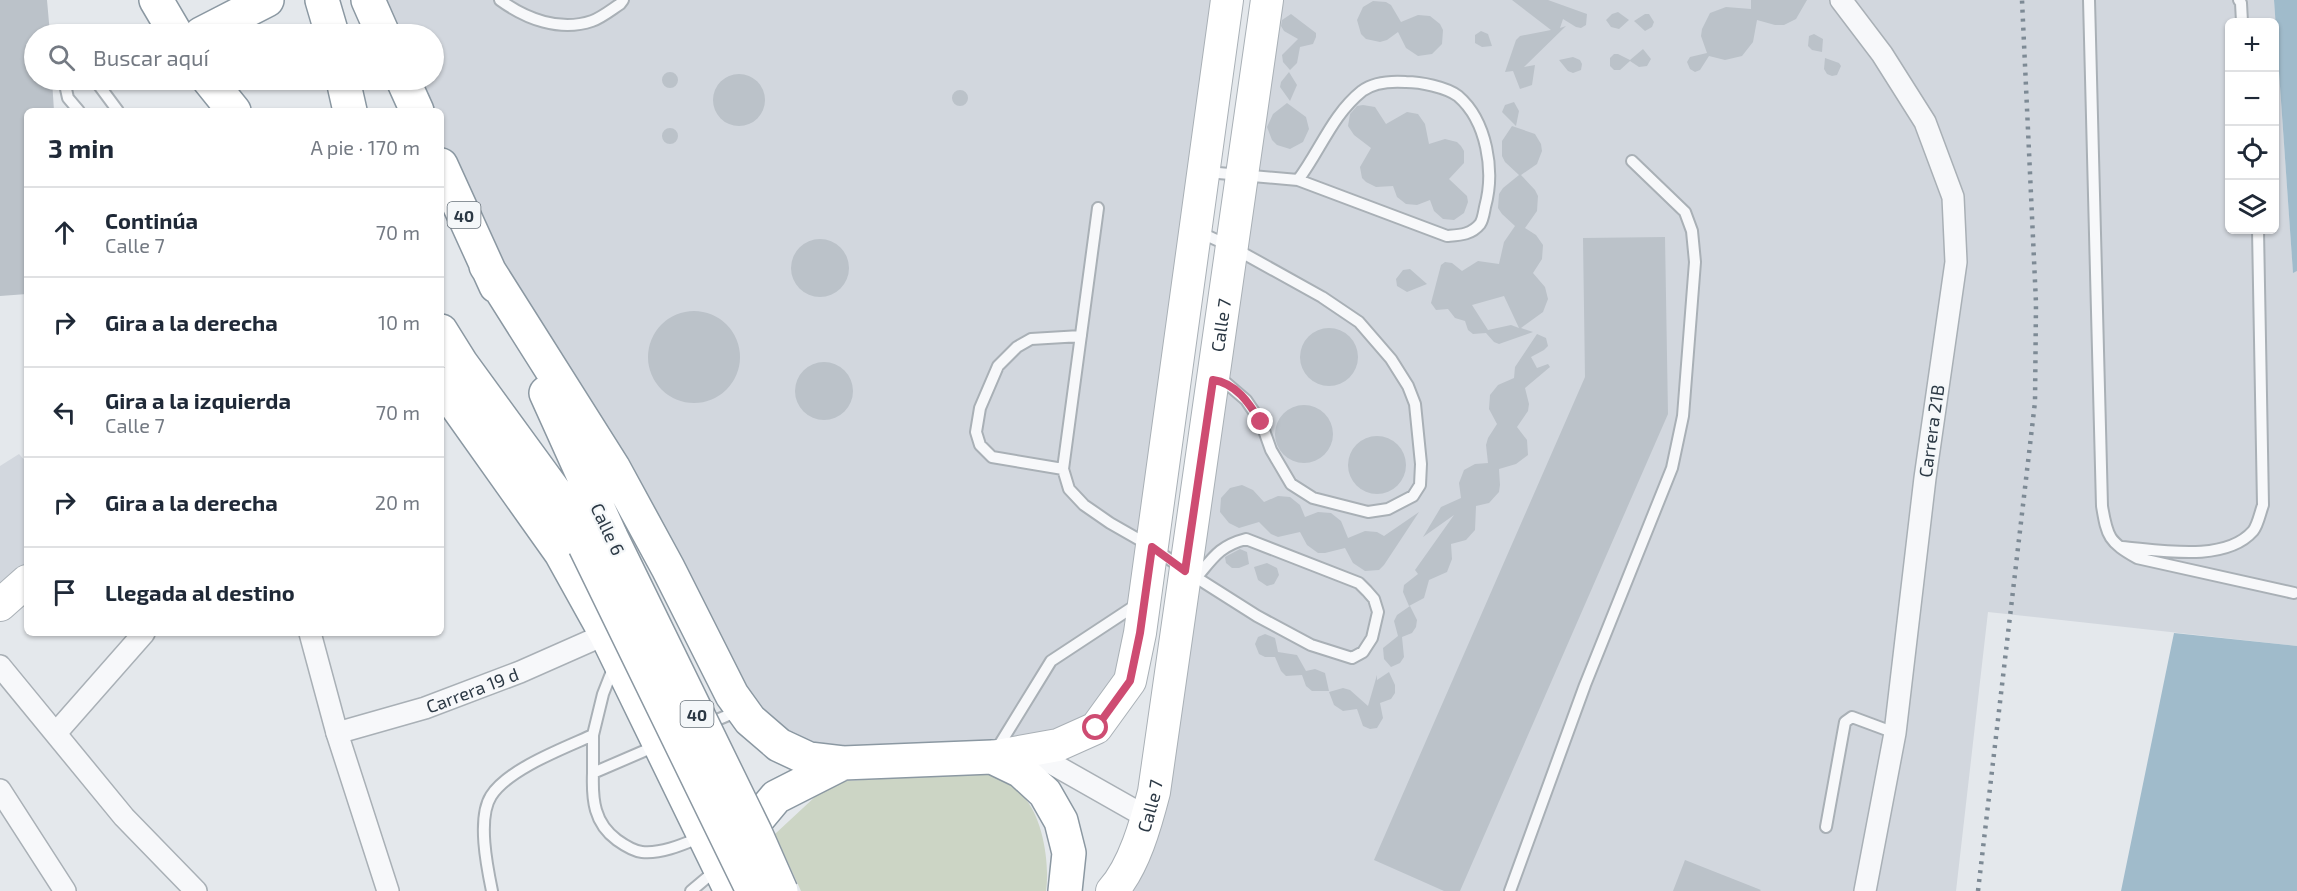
<!DOCTYPE html>
<html lang="es">
<meta charset="utf-8">
<style>
:root{--surface:#fff;--page:#f2f2f3;--text:#1f2937;--muted:#747a83;--line:#e0e1e3}
body{margin:0;font-family:"Exo 2",sans-serif;background:var(--page);color:var(--text)}
.controls{position:absolute;right:18px;top:18px;display:grid;overflow:hidden;border-radius:9px;box-shadow:0 2px 4px #0004}
.controls button{width:54px;height:54px;display:grid;place-items:center;padding:0;border:0;border-bottom:2px solid var(--line);background:var(--surface);color:var(--text);font:30px sans-serif}
.stop{position:absolute;width:18px;height:18px;margin:-14px;border:4px solid #ce4c72;border-radius:50%;background:#fff}
.stop.end{background:#ce4c72;border-color:#fff;box-shadow:0 2px 6px #0008}
.list{margin:0;padding:0;list-style:none}
h2{display:flex;justify-content:space-between;align-items:center;height:78px;margin:0;padding:0 24px;font-size:26px}
h2 small{font-size:20px;font-weight:400;color:var(--muted)}
.list li{display:grid;grid-template-columns:39px 1fr auto;gap:18px;align-items:center;box-sizing:border-box;height:90px;padding:0 24px;border-top:2px solid var(--line)}
.list b{display:block;font-size:22px;white-space:nowrap}
.list p{margin:0;font-size:20px;white-space:nowrap;color:var(--muted)}
.list em{font-size:20px;font-style:normal;color:var(--muted)}
.icon{flex:none;width:33px;height:33px;fill:none;stroke:currentColor;stroke-width:2;stroke-linecap:round;stroke-linejoin:round}
.map{position:relative;flex:none;width:2297px;height:891px;overflow:hidden}
.search{position:absolute;background:var(--surface);box-shadow:0 2px 4px #0004;left:24px;top:24px;width:420px;height:66px;display:flex;align-items:center;gap:15px;box-sizing:border-box;padding:0 21px;border-radius:33px;color:var(--muted);font-size:22px}
.panel{position:absolute;background:var(--surface);box-shadow:0 2px 4px #0004;left:24px;top:108px;width:420px;height:528px;border-radius:9px}
.map>svg:first-child{display:block}
.built{fill:#d2d7de;fill-rule:evenodd}
.green{fill:#ccd5c5}
.water{fill:#a0bbcb}
.building{fill:#bbc2c9;fill-rule:evenodd}
.lines{fill:none;stroke-linecap:round;stroke-linejoin:round}
.service-casing{stroke:#a9b0b6;stroke-width:14}
.minor-casing{stroke:#a9b0b6;stroke-width:24}
.secondary-casing{stroke:#a9b0b6;stroke-width:34}
.trunk-casing{stroke:#8b98a2;stroke-width:36}
.service{stroke:#f7f8fa;stroke-width:10}
.minor{stroke:#f7f8fa;stroke-width:21}
.secondary{stroke:#fff;stroke-width:32}
.trunk{stroke:#fff;stroke-width:33}
.rail{stroke:#7d8a95;stroke-width:4.5;stroke-dasharray:3 6;stroke-linecap:butt}
.trunk-bridge-casing{stroke:#8b98a2;stroke-width:36;stroke-linecap:butt}
.trunk-bridge{stroke:#fff;stroke-width:33}
.route{stroke:#ce4c72;stroke-width:8}
.labels{text-anchor:middle;dominant-baseline:central;stroke-width:4.5;stroke-linejoin:round;paint-order:stroke}
.shield{fill:#f4f7f9;stroke:#67717a;stroke-width:1.5}
.shield-label{font-size:16px;font-weight:bold;fill:#2b3844}
.street-label{font-size:18px;fill:#2b3844;stroke:#f4f7f9}
</style>
<div class="map">
<svg width="2297" height="891" viewBox="0 0 2297 891">
<rect width="100%" height="100%" fill="#e4e8ec"/>
<path class="built" d="M368,0H1227L1140,633L1096,728L992,757L779,745L441,165V111H417L403,80H434V34H383Z
M1267,0H2274L2293,272L2297,271V646L1988,612L1956,891H1112L1148,818ZM2230,22H2274V230H2230Z
M19,454L27,463V573L0,597V466Z"/>
<path class="green" d="M993,772C1003,780 1015,787 1023,796C1043,817 1050,864 1046,891H801L775,834L831,782Z"/>
<path class="water" d="M2274,0H2297V271L2293,273Z
M2174,633L2297,646V891H2121Z"/>
<path class="building" d="M0,0H47L50,34H34V80H52L54,111H27V294L0,296Z
M1512,0H1548L1587,14L1586,25L1581,28L1576,27L1563,19L1560,28L1566,26L1524,67L1535,65L1532,85L1520,89L1513,71L1505,72L1516,40L1520,36L1551,30Z
M1751,0H1807L1796,19L1784,25H1775L1757,20L1753,42L1742,56L1725,60L1709,56L1700,70L1695,72L1690,69L1687,62L1690,57L1707,53L1701,36L1702,29L1710,13L1726,7L1751,9Z
M1373,1L1386,2L1391,5L1401,22L1418,15L1430,16L1440,24L1443,30L1442,44L1432,54L1418,56L1406,48L1398,32L1387,40L1380,42L1366,39L1361,34L1357,20L1363,7Z
M1618,12L1629,20L1619,29L1611,27L1606,20L1612,14Z
M1291,14L1316,33V37L1313,44L1300,47L1297,63L1290,70L1283,62L1282,55L1298,39L1284,31L1281,26L1282,20Z
M1645,14H1649L1654,22L1652,27L1645,31L1634,21Z
M1481,31L1488,34L1492,46L1482,47L1475,43V35Z
M1814,34L1823,39L1822,52L1812,50L1808,46L1809,36Z
M1643,49L1651,59L1647,66L1639,67L1630,61L1620,70H1614L1610,66V58L1614,54H1618L1630,60Z
M1573,57L1580,60L1582,64L1581,70L1573,73L1568,71L1559,60Z
M1825,58L1839,63L1841,66L1837,75L1832,76L1827,74L1824,69Z
M662 80a8 8 0 1 1 16 0a8 8 0 1 1-16 0Z
M1289,72L1297,85L1290,101L1280,87L1281,82Z
M713 100a26 26 0 1 1 52 0a26 26 0 1 1-52 0Z
M952 98a8 8 0 1 1 16 0a8 8 0 1 1-16 0Z
M1514,102L1519,111L1516,126L1502,112L1505,105Z
M1287,103L1306,117L1309,129L1303,142L1290,149L1277,145L1272,140L1267,127L1273,114Z
M1363,105L1375,107L1386,124L1407,112L1418,114L1425,124L1429,144L1445,139L1457,142L1461,146L1464,151V163L1449,179L1467,196L1468,202L1464,213L1454,220L1443,219L1434,211L1430,200L1417,205L1406,204L1397,197L1393,186L1376,187L1366,182L1362,178L1360,167L1371,148L1354,135L1348,126L1350,114L1357,106Z
M1512,126L1535,134L1541,144L1542,151L1537,164L1521,175L1535,190L1538,196L1537,211L1525,228L1536,235L1543,245L1542,259L1533,273L1545,287L1548,299L1543,312L1521,328L1533,332L1499,344L1494,342L1486,333L1473,334L1468,330L1465,321L1455,318L1448,309L1436,310L1431,303L1441,265L1445,262L1452,263L1462,271L1478,261L1499,264L1504,242L1515,226L1502,214L1498,208L1499,194L1503,188L1519,175L1505,162L1502,156V141ZM1504,296L1519,328L1511,325L1488,330L1472,305Z
M662 136a8 8 0 1 1 16 0a8 8 0 1 1-16 0Z
M1665,237L1668,414L1460,891H1444L1374,860L1585,377L1583,238Z
M791 268a29 29 0 1 1 58 0a29 29 0 1 1-58 0Z
M1410,269L1427,284L1407,292L1397,286L1396,279L1403,270Z
M648 357a46 46 0 1 1 92 0a46 46 0 1 1-92 0Z
M1300 357a29 29 0 1 1 58 0a29 29 0 1 1-58 0Z
M1537,334L1546,338L1548,346L1544,350L1531,357L1537,368L1548,364L1550,367L1525,388L1529,404L1528,411L1517,427L1527,440L1528,455L1516,464L1499,469L1500,485L1499,492L1489,503L1476,506L1475,530L1466,540L1451,544L1452,559L1447,572L1429,580L1424,598L1409,606L1403,592L1404,585L1418,574L1415,570L1454,515L1423,537L1441,507L1461,498L1459,483L1464,470L1475,464L1488,463L1486,445L1488,438L1497,424L1489,409L1490,395L1498,385L1514,378L1515,367Z
M795 391a29 29 0 1 1 58 0a29 29 0 1 1-58 0Z
M1275 434a29 29 0 1 1 58 0a29 29 0 1 1-58 0Z
M1348 465a29 29 0 1 1 58 0a29 29 0 1 1-58 0Z
M1242,485L1253,490L1264,502L1278,496L1290,497L1300,505L1305,517L1318,512L1331,513L1341,521L1348,538L1365,531L1377,532L1384,536L1419,512L1384,565L1379,570L1365,571L1353,563L1345,548L1325,553H1318L1307,545L1300,532L1278,537L1271,534L1259,522L1239,528L1229,523L1220,512L1221,498L1230,488Z
M1240,549L1247,552L1249,564L1239,568H1232L1226,563L1225,557Z
M1267,563L1277,568L1279,575L1274,584L1267,586L1258,580L1254,567Z
M1410,606L1417,620L1416,627L1412,633L1402,637L1404,657L1400,663L1391,667L1384,659L1383,648L1398,636L1394,621L1397,615Z
M1265,634L1275,638L1278,652L1297,655L1306,671L1315,669L1325,673L1329,691H1312L1306,686L1302,675L1286,676L1281,671L1275,657H1265L1259,654L1255,644L1258,637Z
M1389,672L1395,685V693L1391,699L1380,703L1383,718L1377,728L1370,729L1363,726L1357,709L1343,711L1334,705L1329,692L1343,688L1350,690L1368,706L1377,675V680Z
M1685,860L1761,890L1760,891H1673Z"/>
<g class="lines">
<g class="service-casing">
<path id="service" d="M500,0C526,19 560,32 592,21C601,18 611,10 620,4L623,0
M2089,0L2102,506C2107,537 2109,542 2137,558L2294,593
M2239,0L2241,3L2242,22
M64,80L68,98L79,111
M95,80L118,111
M1207,172L1298,180L1447,236C1459,235 1471,235 1480,224C1483,220 1484,212 1485,207C1495,171 1487,121 1458,96C1446,87 1420,82 1406,82C1391,81 1374,82 1362,91C1332,115 1320,151 1298,180
M1098,208L1063,469L1069,489L1084,505L1110,523L1152,547L1186,571L1257,616L1311,645L1352,658L1363,652L1372,638L1378,612L1374,599L1367,591L1359,583L1246,539C1219,546 1213,558 1196,578
M1199,232L1232,247L1322,297L1359,322L1391,359L1408,386L1415,404L1421,464L1420,485L1413,496L1388,509L1368,512L1313,498L1291,484L1271,450L1261,422L1246,400L1225,382L1214,381
M1063,469L992,457L980,445L976,432L980,408L998,366L1017,347L1031,339L1081,336
M2122,547C2159,550 2225,563 2253,531C2258,525 2260,513 2263,505L2258,230
M705,725L738,711
M658,745L593,773C592,800 594,823 617,840C624,845 633,851 642,852C662,854 684,844 701,837
M995,752L1051,661L1139,603
M593,773V735L603,694L614,666
M1826,827L1845,722L1852,717L1895,733
M492,891C487,867 477,818 491,796C508,769 564,748 593,735
M691,891L716,870
M1510,891L1585,685L1672,468L1683,416L1695,262L1692,231L1685,212L1632,161"/>
</g>
<g class="minor-casing">
<g id="minor">
<path d="M1841,0L1882,54L1925,122L1953,197L1956,262L1925,478L1895,733L1865,891"/>
<path d="M310,633L337,733L388,891"/>
<path d="M0,666L124,817L196,891"/>
<path d="M56,733L144,633"/>
<path id="s1" d="M337,733L425,708L520,672L606,634"/>
<path d="M1028,750L1148,818"/>
<path d="M0,790L65,891"/>
</g>
</g>
<g class="secondary-casing">
<g id="secondary">
<path d="M0,605L27,581"/>
<path d="M992,757L1058,745L1096,728L1130,681L1140,633L1227,0"/>
<path id="s2" d="M1112,891C1134,867 1146,823 1154,792L1267,0"/>
</g>
</g>
<g class="trunk-casing">
<path id="trunk" d="M156,0L176,34
M322,0L332,34
M368,0L383,34
M201,34L267,0
M209,80L234,111
M343,80L350,111
M403,80L417,111
M441,165L496,286
M486,266L613,467L668,568L732,695L750,720L779,745L809,759L843,763L992,757L1021,771L1045,793L1061,821L1069,853L1065,891
M441,331L461,363L555,492L585,546
M441,384L561,553L606,634L731,891
M546,393L611,537
M735,846L776,797L843,763"/>
</g>
<use href="#service" class="service"/>
<use href="#minor" class="minor"/>
<use href="#secondary" class="secondary"/>
<use href="#trunk" class="trunk"/>
<path class="rail" d="M1978,891L2035,402L2036,303L2022,0"/>
<g class="trunk-bridge-casing">
<path id="trunk-bridge" d="M611,537L755,832L781,891
M585,546L753,891"/>
</g>
<use href="#trunk-bridge" class="trunk-bridge"/>
</g>
<g class="lines">
<path class="route" d="M1096,728L1130,681L1140,633L1152,547L1185,571L1213,380C1236,383 1249,403 1261,422"/>
</g>
<g class="labels">
<g class="shield">
<rect x="447.5" y="202" width="33" height="26" rx="4.5"/>
<rect x="680.5" y="701" width="33" height="26" rx="4.5"/>
</g>
<g class="shield-label">
<text x="464" y="215">40</text>
<text x="697" y="714">40</text>
</g>
<g class="street-label">
<text stroke="none"><textPath href="#s2" startOffset="580">Calle 7</textPath></text>
<text transform="translate(1931 431) rotate(-82)">Carrera 21B</text>
<text transform="translate(608 529) rotate(65)">Calle 6</text>
<text stroke="none"><textPath href="#s1" startOffset="142">Carrera 19 d</textPath></text>
<text stroke="none"><textPath href="#s2" startOffset="94">Calle 7</textPath></text>
</g>
</g>
</svg>
<div class="controls">
<button>+</button>
<button>−</button>
<button><svg class="icon" aria-label="locate" viewBox="0 0 24 24"><circle cx="12" cy="12" r="6"/><path d="M12 2v4M12 18v4M2 12h4M18 12h4"/></svg></button>
<button><svg class="icon" aria-label="layers" viewBox="0 0 24 24"><path d="M12 4l9 5-9 5-9-5zM3 14l9 5 9-5"/></svg></button>
</div>
<div class="stop" style="left:1096px;top:728px"></div>
<div class="stop end" style="left:1261px;top:422px"></div>
<div class="search"><svg class="icon" aria-label="search" viewBox="0 0 24 24"><circle cx="10" cy="10" r="6"/><path d="M15 15l6 6"/></svg>Buscar aquí</div>
<section class="panel">
<h2>3 min<small>A pie · 170 m</small></h2>
<ul class="list">
<li><svg class="icon" aria-label="ahead" viewBox="0 0 24 24"><path d="M12 20V5M6 11l6-6 6 6"/></svg><div><b>Continúa</b><p>Calle 7</p></div><em>70 m</em></li>
<li><svg class="icon" aria-label="right" viewBox="0 0 24 24"><path d="M7 20v-9h11M14 6l5 5-5 5"/></svg><div><b>Gira a la derecha</b></div><em>10 m</em></li>
<li><svg class="icon" aria-label="left" viewBox="0 0 24 24"><path d="M17 20v-9H6M10 6l-5 5 5 5"/></svg><div><b>Gira a la izquierda</b><p>Calle 7</p></div><em>70 m</em></li>
<li><svg class="icon" aria-label="right" viewBox="0 0 24 24"><path d="M7 20v-9h11M14 6l5 5-5 5"/></svg><div><b>Gira a la derecha</b></div><em>20 m</em></li>
<li><svg class="icon" aria-label="arrive" viewBox="0 0 24 24"><path d="M6 21V4h12l-3 4 3 4H6"/></svg><div><b>Llegada al destino</b></div></li>
</ul>
</section>
</div>
